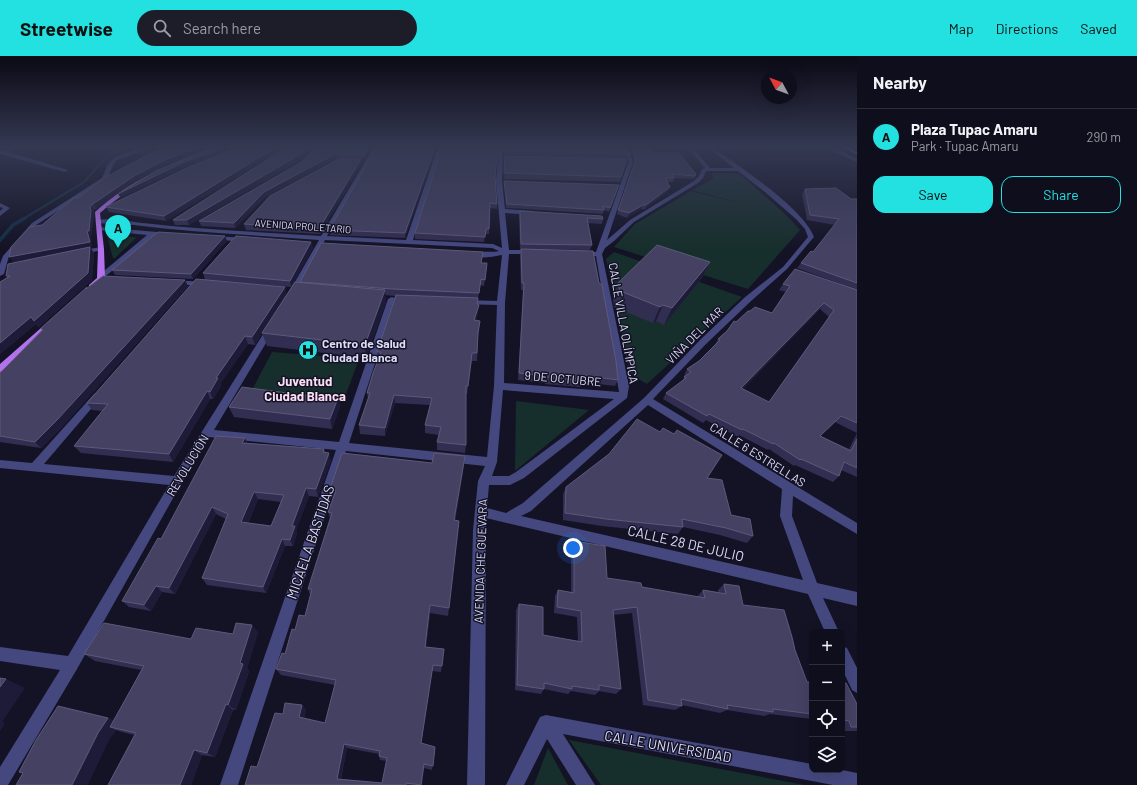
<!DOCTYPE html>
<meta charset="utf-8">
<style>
:root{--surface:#0f0e1c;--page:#1d1c29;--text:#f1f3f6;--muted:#9b9ca3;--line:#2f2e3b;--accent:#22e1e0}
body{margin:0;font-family:Barlow,sans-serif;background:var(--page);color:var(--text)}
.controls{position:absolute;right:12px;bottom:12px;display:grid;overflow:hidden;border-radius:8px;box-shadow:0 4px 16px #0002}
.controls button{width:36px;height:36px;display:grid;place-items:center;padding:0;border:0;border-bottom:1px solid var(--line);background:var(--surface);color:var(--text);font:20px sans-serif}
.compass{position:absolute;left:761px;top:12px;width:36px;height:36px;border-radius:50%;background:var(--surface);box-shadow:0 4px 16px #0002;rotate:311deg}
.you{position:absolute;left:573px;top:492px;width:14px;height:14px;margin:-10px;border:3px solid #fff;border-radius:50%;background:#1a73e8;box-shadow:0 0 0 6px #1a73e833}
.badge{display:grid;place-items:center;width:26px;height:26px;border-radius:50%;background:var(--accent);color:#111;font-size:13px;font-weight:700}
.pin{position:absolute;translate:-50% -33px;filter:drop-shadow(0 1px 2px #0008)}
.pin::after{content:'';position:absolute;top:21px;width:14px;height:12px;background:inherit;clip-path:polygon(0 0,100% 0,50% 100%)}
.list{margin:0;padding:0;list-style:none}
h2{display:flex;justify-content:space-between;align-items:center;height:52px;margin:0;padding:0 16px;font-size:17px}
h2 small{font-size:13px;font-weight:400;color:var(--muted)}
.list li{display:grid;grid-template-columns:26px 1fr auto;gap:12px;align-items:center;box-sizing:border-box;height:56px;padding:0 16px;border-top:1px solid var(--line)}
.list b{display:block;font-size:15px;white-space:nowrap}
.list p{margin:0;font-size:13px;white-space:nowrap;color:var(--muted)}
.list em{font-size:13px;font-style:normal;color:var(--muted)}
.actions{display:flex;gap:8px;padding:12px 16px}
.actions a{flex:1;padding:9px 0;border:1px solid var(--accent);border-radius:12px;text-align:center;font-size:14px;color:var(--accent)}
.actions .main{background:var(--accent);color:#111}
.icon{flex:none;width:22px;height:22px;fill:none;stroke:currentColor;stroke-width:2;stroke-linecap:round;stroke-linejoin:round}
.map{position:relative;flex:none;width:857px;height:729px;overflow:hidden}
header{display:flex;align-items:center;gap:24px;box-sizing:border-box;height:56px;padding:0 20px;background:var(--accent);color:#111}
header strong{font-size:19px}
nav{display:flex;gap:22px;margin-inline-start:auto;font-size:14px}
.search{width:280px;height:36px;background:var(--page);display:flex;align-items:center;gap:10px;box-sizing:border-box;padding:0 14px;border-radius:22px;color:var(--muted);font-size:15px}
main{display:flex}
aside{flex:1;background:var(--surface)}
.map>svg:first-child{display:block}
.green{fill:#172f2c}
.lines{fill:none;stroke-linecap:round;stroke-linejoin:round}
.stream-far1{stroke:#162e47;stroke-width:2.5}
.stream{stroke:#162e47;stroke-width:3.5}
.minor{fill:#44487f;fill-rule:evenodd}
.major{fill:#b272ec;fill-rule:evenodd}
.wall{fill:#322e51;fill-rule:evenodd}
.shaded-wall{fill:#1e1b38}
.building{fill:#444163;stroke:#5c597b;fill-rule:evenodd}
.labels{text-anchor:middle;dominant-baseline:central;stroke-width:3;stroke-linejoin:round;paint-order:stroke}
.far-street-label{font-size:10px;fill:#ddddfa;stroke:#141326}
.street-label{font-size:12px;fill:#ddddfa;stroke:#141326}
.poi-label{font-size:12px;font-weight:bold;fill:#ddddfa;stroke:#141326;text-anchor:start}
.neighbourhood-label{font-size:13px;font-weight:bold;fill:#fbdef3;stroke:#141326}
.near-street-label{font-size:14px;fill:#ddddfa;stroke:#141326}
</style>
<header>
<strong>Streetwise</strong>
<div class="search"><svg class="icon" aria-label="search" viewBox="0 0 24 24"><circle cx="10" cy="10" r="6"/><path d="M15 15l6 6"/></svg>Search here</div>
<nav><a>Map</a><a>Directions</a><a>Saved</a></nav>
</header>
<main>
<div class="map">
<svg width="857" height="729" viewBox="0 0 857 729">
<rect width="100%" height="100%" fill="#141326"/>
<path class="green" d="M712,117H733L741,119L785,158L800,174L748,233L614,191L635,168L691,135L743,148L692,134L713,123Z
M111,178L133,181L136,182L115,202H113L107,180Z
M614,196L742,241L647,328L630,318L606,203Z
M272,296L359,303L343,346L250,338Z
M516,345L589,354L515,415Z
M569,684L804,729H601Z
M548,692L568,729H534Z"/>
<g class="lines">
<path class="stream-far1" d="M23,163L84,126L108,99L128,91"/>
<path class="stream" d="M0,184L13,169L25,162"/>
<path class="minor" d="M13,91H20L9,96L68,114L65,116L0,98V94L4,95Z
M146,91H154L117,104C111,110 111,118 106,124L36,169L9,200L4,218L0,220V208L3,200L32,167L102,122L108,108L114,102L123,98Z
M205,91H212L215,93L213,94Z
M374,91H378L327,180L406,184L438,91H442L413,184L493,188L502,192L496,125L499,91H503L502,125L505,153L533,155L536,157L533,159L505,157L509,194H534L537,196L534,198H509L505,247L504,327L619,336L596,200H581L578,198L581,196H596L627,110L629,106L624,91H628L633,106L607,184L630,164L694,125L699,120L702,113L705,112L687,91H692L710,112H734L707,91H712C739,110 803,152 814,181L813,182L787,213L750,246L706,288L653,343L857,467V478L793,440L792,460L817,527L857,536V550L823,542L839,576H825L808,538L486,462L485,729H467L473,474L478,425L485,410L346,395L238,729H220L336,394L209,381L181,428L77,613L8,729H0V711L60,614L0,605V591L68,600L169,429L0,412V404L32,407L94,338L97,337L102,340L44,408L174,420L267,272L271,270L275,272L214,374L339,386L388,243L392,241L396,243L349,387L487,401L494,330L497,249L464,248L460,246L464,244L497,245L502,199C492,201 475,204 467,198C472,194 491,197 499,195L492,192L325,184L296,238L292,240L288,238L319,184C257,179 195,177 134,169C127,169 97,168 95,166C104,159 132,166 143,167C202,174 262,176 321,180ZM706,115H738L765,136L796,163L805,173L808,181L783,211L744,242L700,284L644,342L523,447L506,457L487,452L489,429H510L524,422L627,342L629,330L602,198L605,192L614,185L634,166L698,127L703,122ZM503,334L614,343L516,416L509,420H492L497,406ZM648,349L782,433L780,460L803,524L521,460L531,455Z
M801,91H807V92L805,93Z
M810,91H817V92L815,93Z
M831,92H835L857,103V106L831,94Z
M0,147L10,152L0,160V155L3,152L0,151Z
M99,171L169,177L172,179L169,181L154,180L101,224L97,222L98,220L147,179L97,174V172Z
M212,180L246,182L249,184L246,186L210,183L209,182Z
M101,191L103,192V194L78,199L75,197L78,195Z
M170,224L205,226L209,228L205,230L173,228L169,226Z
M842,590L847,592L857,612V637L852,634L842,613Z
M546,659L812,708V714H842L857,717V729H833L563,678L595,729H576L547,683L524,729H506L540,661Z"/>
<path class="major" d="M215,91H222C210,99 193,102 179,108C149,120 124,136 100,157L104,193L105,222L95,233H89V229L97,222L98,193L95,156C130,124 171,107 215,91Z
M843,91H849L857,96V99Z
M41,272H44L48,274L3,315L0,316V308Z"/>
</g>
<path class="wall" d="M238,91H284L166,165L109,156L106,151Z
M287,91H314L295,107L189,169H175L173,164Z
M318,91H372L365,102L335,103L265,141L235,172L201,170L199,165L300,107Z
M377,91H436L405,182L330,179L329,174Z
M504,91H625L627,98L626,102L504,99Z
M632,91L654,97L696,118L695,122L693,123L674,122L673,126H667L668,135L645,153H641L627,162L617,158L634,106L631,95Z
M206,93L166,109L136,124L96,153H94L93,156L94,158L91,180L90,181L92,191H90L94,197L92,224L39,271L36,268L0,298V226L8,221L6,220L71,195L13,206L42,169L78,142Z
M505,100L627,103L620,126L504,123Z
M361,108L320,178L246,174L244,168Z
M495,120L497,148V153L490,152L489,178H485L484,186L415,183V177Z
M504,125L619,129L609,156L604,154L603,158L506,152L504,129Z
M805,133L851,143H857V421L841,414L839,420L833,426L795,409L794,410L769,393L768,394L739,379L738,381L706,364L703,367L663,343L666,337L682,325L685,320H684L687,313L699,305L715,289L718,283L736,266L750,255L772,257L786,236L779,234L783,228L849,231L797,212L801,207L813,196L835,169L807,164L802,138ZM820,253L829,261L769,346L743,333ZM835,366L857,377L849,393L820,380Z
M520,155L603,163L602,168L588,167L592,189L590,194L520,193L519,159Z
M225,180L227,185L193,223L115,219L112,214Z
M311,186L313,192L291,231L205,224L203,217Z
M521,193L599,227L618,324L615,330L582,326L580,331L545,328V327L518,324L523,234H521L520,200Z
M482,202L481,207H487L484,230L480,229L478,243L477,248L478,257L476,265H480L478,281L477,305H472L467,338H466V389L465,397L437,394V386L439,379L425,377V369L430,349L395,347L385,380L360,378L359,369L368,343L367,337L378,304L377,296L395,240L385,239L386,246L366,302L267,290L262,277L300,226Z
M710,206L702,222L664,269L656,265L653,267L614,251L613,243L618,227Z
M188,230L62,371L41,392L0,386V317L42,274L41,272L87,233Z
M285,231L286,238L255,289L248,288L220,328L221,330L213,343H210L173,406L81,397L74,390L102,355L92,354L87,347Z
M338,342L340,351L332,373L234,361L229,351Z
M660,376L707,422L731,459L753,480L747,487L720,479L683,471L678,478L602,470L563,464V438L566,431Z
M245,382L247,387L324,393L325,396L331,404L318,441L309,440L296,474L297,477L293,490H285L266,537L207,529L202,522L226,463L216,458L175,538L162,536L151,555L129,551L122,545L161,483ZM258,443L281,446L271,470L248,467Z
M432,407L464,409L455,465H459L448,560L430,557L426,591L444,593L441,616L432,615L421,687L435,695L432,714L424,712L422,729H245L257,711L283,658L302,649L306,654L304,662L325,667L335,629L281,619L276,613L285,598L295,574L305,560L310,539L308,533L330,462L328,456L333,442H332L330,433ZM347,692L379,698V700L380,704L387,705L382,727L341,723Z
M574,485L607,522L642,531L697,541L703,534L718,536V534L724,528L743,549L795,594L807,626H812V663L770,658L764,660L727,654L720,657L682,649V650L675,654L643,649L632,557L613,559L621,633L616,638L599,635L595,639L571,635L568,638L544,633L541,638L515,634L516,554L519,548L543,579L578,585L577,561L554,557L555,540L558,534L571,536V492Z
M258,576L247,612L249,615L236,654H233L215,701L202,699L191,729H108L134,679L122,676L116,674L110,682L23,717L19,716L108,662L114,665L141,614L95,605L84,598L191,583L233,578Z
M842,627L857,648V675H842Z"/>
<path class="shaded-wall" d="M198,91H205L206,93L166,109L136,124L96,153L93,148L134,120L165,104Z
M225,91H237L183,112L121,142L118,138L182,107Z
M276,91H284L166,165L164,160Z
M308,91H314L295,107L189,169L187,164Z
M369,91H372L365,102V98Z
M435,91H436L405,182V177Z
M335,98V103L265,141L235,172L234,167L264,136Z
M361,103V108L320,178L319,173Z
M670,131L668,135L645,153L646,149Z
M92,148L94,153L93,156L94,158L91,180L90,181L92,191H90L94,197L92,224L39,271L34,265L90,191L13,206L9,201L87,175L90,152Z
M643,149L641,153L627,162L629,157Z
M225,180L227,185L193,223L191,218Z
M311,186L313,192L291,231L290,225Z
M710,206L702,222L664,269L672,252Z
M185,224L188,230L62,371L41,392L35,386Z
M285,231L286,238L255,289L252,281Z
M385,234L386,246L366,302L365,289Z
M824,247L820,253L737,339L741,332Z
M479,249L478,257L474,272V264Z
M663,249L656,265L653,267L660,251Z
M31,261L36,268L0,298V287Z
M245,280L248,288L220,328L221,330L213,343L210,336L216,322Z
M207,335L210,343L173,406L169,398Z
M394,339L395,347L385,380V372Z
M338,342L340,351L332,373L330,363Z
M245,382L248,390L242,387Z
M329,397L331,404L318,441L316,433Z
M465,400L464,409L453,473L454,464Z
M306,432L309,440L296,474L297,477L293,490L290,484L292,470Z
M254,436L258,443L245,473L241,466Z
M212,451L216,458L175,538L169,532Z
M282,483L285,490L266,537L263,531Z
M156,530L162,536L151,555L144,549Z
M430,549V557L425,597V591Z
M252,569L258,576L247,612L249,615L236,654L228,649L240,607Z
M433,609L432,615L421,691V687Z
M6,623L25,632L2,666L5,667L0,675V631Z
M226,648L233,654L215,701L207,697Z
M302,649L306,654L303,666L299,661Z
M108,662L120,667L110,671L116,674L110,682L88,729H72L98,677Z
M344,688L347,692L340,726L337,723Z
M194,694L202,699L191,729H180Z
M424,708V712L422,729H421Z"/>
<path class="building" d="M164,91H198L165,104L134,120L93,148H92L90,152L91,154L89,175H87L90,186L9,201L11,191L30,171L42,169L74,142H78L104,122L159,93Z
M215,91H225L182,107L118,138L156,115L211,93Z
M238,91H276L164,160L106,151L187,112Z
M287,91H308L294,102L187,164H173Z
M318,91H369L365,98H335L264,136L234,167L199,165L300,107Z
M377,91H435L405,177L329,174Z
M442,91H498L495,120L497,148L490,147L489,173H486L485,181L415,177Z
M505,91H625L627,98L505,94Z
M632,91H649L654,97H679L696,118L695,120L672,118L674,122H665L670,131L646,149H643L629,157L618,154L636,103Z
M505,100L627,103L621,121L504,117Z
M339,103H361L319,173L244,168L270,140Z
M504,125L619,129L610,152L603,150L604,154L507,148Z
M836,132L851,143H857V227L801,207L811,195L813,196L839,163L810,159L805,133Z
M520,155L602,160L603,163L587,162L592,189L521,188Z
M158,176L225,180L191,218L112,214Z
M236,180L311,186L290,225L203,217Z
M321,187L483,196L481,207H487L485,224L481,223L479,237L392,233L300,226Z
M657,189L710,206L672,252L663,249L660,251L620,235L618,227Z
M90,191L88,217L34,265L31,261L0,287V226L10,220H6L8,208Z
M521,193L593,195L599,227L602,229L616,305L618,324L582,319V325L546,321V320L519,317L524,227H522Z
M795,213L857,234V367L841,360L820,380L851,395L857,383V412L844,406L839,420L801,403L800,404L774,387L773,388L743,373L742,374L709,358L707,360L666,337L686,322L684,321L691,316L687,313L699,305L720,284L718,283L727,275L734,265L736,266L748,255H750L755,251L772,257L790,230L783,228ZM824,247L834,254L769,346L741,332Z
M103,220L185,224L57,364L35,386L0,380V317L43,274L41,272L87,231L86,233Z
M196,223L285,231L252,281L245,280L216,322H218L210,336L207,335L169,398L74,390L108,348L87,347Z
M295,226L385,234L365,289L262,277Z
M396,239L478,242L477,248L479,249L474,264L480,265L478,277L477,297H472L468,330H466V389L437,386L441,371L425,369L432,342L394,339L385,372L359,369L370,337H367L373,317L381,296H377Z
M242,331L302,339L338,342L330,363L229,351Z
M637,363L660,376L663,372L674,378L677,374L722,399L707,422L722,424L731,459L750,463L753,480L726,472L682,463L683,471L606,463L565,457L566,431L609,398Z
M216,380L245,382L242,387L324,393L323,396L329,397L316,433L306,432L292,470H295L290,484L282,483L263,531L202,522L228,458L212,451L169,532L156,530L144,549L122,545L158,482L161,483ZM254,436L284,439L271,470L241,466Z
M342,397L432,407L434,397L465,400L454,464L459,465L449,552L430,549L425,591L444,593L442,610L433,609L421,687L435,691L433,710L424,708L421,729L406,727V729H245L251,710L257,711L275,657L283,658L285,647L302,649L299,661L325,667L336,624L276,613L282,597L285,598L292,573L295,574L299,559L305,560L312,533H308L332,457L328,456L336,434L330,433ZM344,688L380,695L379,700L387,702L382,727L337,723Z
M574,485L605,490L607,522L641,527L642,531L705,542L703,534L726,538L724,528L739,530L743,549L784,554L792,581L795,594L807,626H812V658L773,653V656L727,649L728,653L681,643L682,650L648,644L637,551L613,554L621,633L599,629V634L572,630V633L544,627V633L517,629L519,548L543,551V579L582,586L581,555L557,551L558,534L574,537Z
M104,567L191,583L196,572L233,578L236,567L252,569L240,607L243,608L228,649L226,648L207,697L194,694L180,729H108L136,677L110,671L144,610L84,598Z
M0,622L6,623L0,631Z
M842,627H846L857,648V671H851L849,665L842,664Z
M58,650L108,662L98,677L72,729H16L23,717L19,716L36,684Z"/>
<linearGradient id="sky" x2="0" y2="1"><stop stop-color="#0b0a15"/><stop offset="0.47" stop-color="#343952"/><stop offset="1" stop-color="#343952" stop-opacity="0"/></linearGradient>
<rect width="857" height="193" fill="url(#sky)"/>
<defs>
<g id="hospital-disc" transform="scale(1)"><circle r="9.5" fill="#22e1e0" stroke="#141326"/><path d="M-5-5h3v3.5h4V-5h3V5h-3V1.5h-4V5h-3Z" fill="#111"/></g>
</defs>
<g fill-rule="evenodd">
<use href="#hospital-disc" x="308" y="294"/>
</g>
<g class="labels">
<g class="far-street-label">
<text transform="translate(303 170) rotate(4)">AVENIDA PROLETARIO</text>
</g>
<g class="street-label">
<text transform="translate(624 267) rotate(80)">CALLE VILLA OLÍMPICA</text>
<text transform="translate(694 279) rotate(-45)">VIÑA DEL MAR</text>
<text transform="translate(563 322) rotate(5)">9 DE OCTUBRE</text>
<text transform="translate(758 398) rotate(32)">CALLE 6 ESTRELLAS</text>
<text transform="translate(187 409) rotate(-59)">REVOLUCIÓN</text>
<text transform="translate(480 505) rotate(-88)">AVENIDA CHE GUEVARA</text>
</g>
<g class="poi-label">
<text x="322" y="287">Centro de Salud<tspan x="322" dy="14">Ciudad Blanca</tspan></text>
</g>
<g class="neighbourhood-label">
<text x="305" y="325">Juventud<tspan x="305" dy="15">Ciudad Blanca</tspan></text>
</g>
<g class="near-street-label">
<text transform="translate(310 486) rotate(-71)">MICAELA BASTIDAS</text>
<text transform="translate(686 487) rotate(13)">CALLE 28 DE JULIO</text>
<text transform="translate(668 690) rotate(10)">CALLE UNIVERSIDAD</text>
</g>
</g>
</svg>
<div class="controls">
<button>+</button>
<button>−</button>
<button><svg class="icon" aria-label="locate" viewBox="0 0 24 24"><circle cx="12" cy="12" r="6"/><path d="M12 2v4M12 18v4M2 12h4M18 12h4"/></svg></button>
<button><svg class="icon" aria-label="layers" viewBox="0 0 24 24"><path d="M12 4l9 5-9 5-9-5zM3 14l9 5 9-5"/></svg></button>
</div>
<svg class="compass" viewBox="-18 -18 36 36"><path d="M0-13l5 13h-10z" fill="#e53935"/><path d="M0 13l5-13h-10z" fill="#9b9ca3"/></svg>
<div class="you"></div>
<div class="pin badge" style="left:118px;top:192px">A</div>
</div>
<aside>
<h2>Nearby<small></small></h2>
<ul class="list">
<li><span class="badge">A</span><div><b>Plaza Tupac Amaru</b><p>Park · Tupac Amaru</p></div><em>290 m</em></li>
</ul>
<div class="actions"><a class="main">Save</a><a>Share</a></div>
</aside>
</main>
